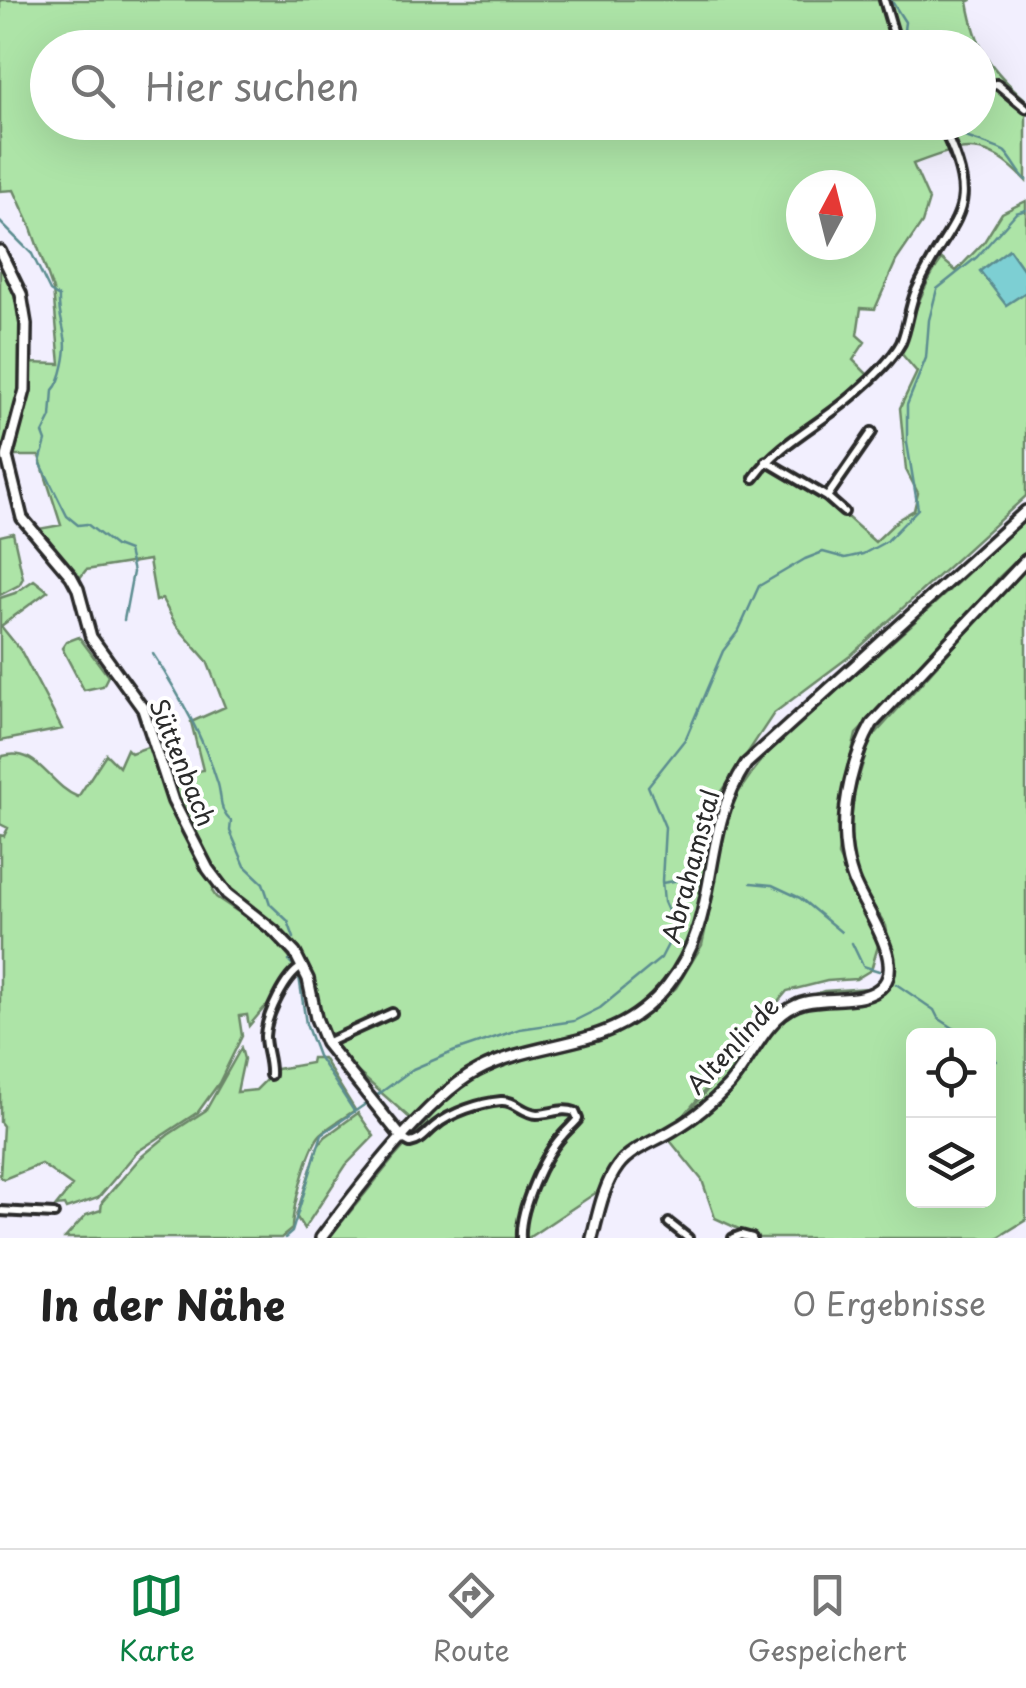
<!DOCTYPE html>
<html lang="de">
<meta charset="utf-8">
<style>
:root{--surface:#fff;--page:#f2f2f2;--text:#222;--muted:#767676;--line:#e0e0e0;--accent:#0b8043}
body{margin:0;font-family:"Playpen Sans",sans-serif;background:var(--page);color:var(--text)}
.controls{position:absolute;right:30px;bottom:30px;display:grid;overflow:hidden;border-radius:15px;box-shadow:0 10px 40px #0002}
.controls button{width:90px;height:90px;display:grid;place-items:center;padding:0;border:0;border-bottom:2px solid var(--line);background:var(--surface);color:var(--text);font:50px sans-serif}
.compass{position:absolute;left:786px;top:170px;width:90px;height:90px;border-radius:50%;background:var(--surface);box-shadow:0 10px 40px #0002;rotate:7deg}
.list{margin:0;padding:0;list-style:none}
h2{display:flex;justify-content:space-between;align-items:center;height:130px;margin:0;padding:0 40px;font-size:42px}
h2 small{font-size:32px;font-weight:400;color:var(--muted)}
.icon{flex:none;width:55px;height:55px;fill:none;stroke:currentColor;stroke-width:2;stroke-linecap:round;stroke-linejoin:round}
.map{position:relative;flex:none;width:1026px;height:1238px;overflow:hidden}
.search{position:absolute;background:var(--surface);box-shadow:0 10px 40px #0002;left:30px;right:30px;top:30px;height:110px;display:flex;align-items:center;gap:25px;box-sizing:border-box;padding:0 35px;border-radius:55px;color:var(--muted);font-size:38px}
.sheet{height:310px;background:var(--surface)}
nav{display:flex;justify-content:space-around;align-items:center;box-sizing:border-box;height:140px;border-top:2px solid var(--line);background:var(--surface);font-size:28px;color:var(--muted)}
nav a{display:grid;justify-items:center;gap:5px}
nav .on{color:var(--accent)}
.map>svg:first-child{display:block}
.green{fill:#ade4a7;stroke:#6c8869;stroke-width:2.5;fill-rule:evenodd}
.water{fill:#7dcfd3;stroke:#5c8d90;stroke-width:2.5}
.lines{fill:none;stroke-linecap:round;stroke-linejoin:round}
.stream{stroke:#5c8d90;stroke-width:2.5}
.minor-casing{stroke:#2b2b2b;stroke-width:14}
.tertiary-casing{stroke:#2b2b2b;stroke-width:16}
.secondary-casing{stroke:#2b2b2b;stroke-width:16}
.minor{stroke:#fff;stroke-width:6}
.tertiary{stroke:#fff;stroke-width:9}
.secondary{stroke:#fff;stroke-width:9}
.labels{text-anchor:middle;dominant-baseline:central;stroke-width:8;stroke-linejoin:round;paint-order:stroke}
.street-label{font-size:25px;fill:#2b2b2b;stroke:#fff}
</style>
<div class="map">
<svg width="1026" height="1238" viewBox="0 0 1026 1238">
<rect width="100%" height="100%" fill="#f2effe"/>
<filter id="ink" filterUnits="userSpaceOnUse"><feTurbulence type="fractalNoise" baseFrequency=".01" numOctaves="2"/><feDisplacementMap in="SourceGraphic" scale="20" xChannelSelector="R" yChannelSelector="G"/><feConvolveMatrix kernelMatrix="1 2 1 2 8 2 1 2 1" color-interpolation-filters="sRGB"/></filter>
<g filter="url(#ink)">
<path class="green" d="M0,0H972L968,2C976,49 990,69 1026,100V181C986,138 963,145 913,164L929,200L922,223L896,261L875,309L861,308L857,335L865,342L853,360L871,378L767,460L818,491L875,542L899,519L914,510L918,493L906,470L900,408L917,372L900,352C913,320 921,287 942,259L956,271L984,242L1002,213L1026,201V496L850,656L774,713L719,796L734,800C771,737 819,706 873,659C925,613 976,566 1026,519V552L999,577L947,641L856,734L843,790L838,856L880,939L871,970L856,979L827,981L787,991L681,1119L785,1005L824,991L869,988L894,972L886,926L856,877L849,838L854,793L870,740L1026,567V1220L997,1238H758L715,1218L702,1180L667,1137L616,1171L608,1172L600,1190L528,1238H329L393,1159L445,1101L473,1077L508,1062L600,1041L640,1019L676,988L702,945L712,899L704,896C700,911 697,926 691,940C676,980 634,1020 593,1032C559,1041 521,1044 489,1058C459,1071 434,1096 411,1119L343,1059L320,1022L305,968L217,880L166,777L203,770L191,722L225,707L207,661L176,625L162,599L156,601L149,560L86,570L76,583L33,530L61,525L39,456H9L28,363L60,364L53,290L30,225L14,190L0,191ZM48,48H978V122H48ZM801,185H861V245H801ZM914,1036H988V1200H914Z
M0,260C35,331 25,388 0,460Z
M13,533L23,578L19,585L0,595V536Z
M34,580L48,591L1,626L21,651L62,729L0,741V598L15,593Z
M79,637L108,676L103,686L84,690L62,648L66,642Z
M150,746L184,833L214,885L212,891L216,897L268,932L296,966L275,1002L264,1008L249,1026L247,1015L239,1016L242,1036L219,1083L198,1112L137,1152L98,1198L66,1209L64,1205L56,1206L72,1186L41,1164L4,1179L0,1177L3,1126L0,1122V835L4,836L8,828L0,824V762L3,756C38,746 48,785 78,797L106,754L119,767L127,749L131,753Z
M241,1048L244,1059L237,1092L256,1090L277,1069L311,1063L312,1058H323L355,1110C344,1118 331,1125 321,1134C308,1147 292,1210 292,1229L281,1238H65L86,1215L101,1210L102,1202L140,1158L168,1135L206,1110Z
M358,1113L374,1136L346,1165L304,1229L296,1216L318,1146L325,1137Z"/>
<path class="water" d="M1009,249L1026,273V292L1006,305L980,271Z"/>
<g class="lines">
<path class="stream" d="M891,0L905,22L904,30L914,33L927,29L933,38L946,48
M963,122L965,137C972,139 1002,149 1005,152C1013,160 1018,172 1026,180
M0,222L32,254L50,291L59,297C58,313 63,323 65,337C68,350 62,381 53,390L51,417L43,433L46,441L40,462L67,516L78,525L87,524L115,546L128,551L133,572L124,620
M153,654C179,694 204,738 218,784C222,798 219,811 231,821L230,831L245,866L263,883L270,904L288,921L294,938
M662,883L698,877
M751,883L772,885L800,898L841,932
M852,943L863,966L879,971
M289,961L292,964
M299,976L306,1024L318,1056L354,1111
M896,984L934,1010L938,1018L964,1035
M988,1052L996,1061
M376,1096L413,1069L455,1051L520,1029L574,1021L600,1008L661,958L676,929L664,902L662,881L665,827L648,786L686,738L723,651L739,630L759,586L805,559L823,552L845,558L863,554L887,541L918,509L907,443V405L926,358L929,320L937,289L977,257L1016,213L1026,210
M285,1238L292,1232L322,1134L367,1103"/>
<g class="minor-casing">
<path id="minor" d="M884,0L898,48
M978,86L997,84L1026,108
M766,461L827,497L844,512
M754,478C781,440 827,421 860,389C873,378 893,358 901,343C908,327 909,307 916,291C951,213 988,216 940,122
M827,497L872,432
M326,1043L392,1013
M270,1075C271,1061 265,1049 265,1036C266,1016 285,976 302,967
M403,1139L410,1143C422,1141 426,1133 435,1126C452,1112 480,1103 501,1101C515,1100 522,1113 537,1114C551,1114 562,1107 575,1112L578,1119C573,1125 567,1130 562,1136C543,1157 519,1210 521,1238
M0,1211L54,1214
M669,1223L688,1238
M733,1238L741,1235L752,1238"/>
</g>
<g class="tertiary-casing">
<path id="tertiary" d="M0,251L21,294L26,324L25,390L7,457L22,518L71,576L78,589L91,637L143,709L173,801L208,869L227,894L274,931L295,953L308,979L316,1018L326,1043L403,1139
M592,1238C598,1215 603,1186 618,1166C631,1148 657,1141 675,1129C693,1119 714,1101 728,1086C751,1061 764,1019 797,1005C821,994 866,1007 884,984C904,959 862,905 853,879C849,868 846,853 845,842C842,803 853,758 872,724L1026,560"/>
</g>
<g class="secondary-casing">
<path id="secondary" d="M321,1238C357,1190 426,1098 477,1071C544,1035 613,1054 668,985C724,915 698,837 746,764L1026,511"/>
</g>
<use href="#minor" class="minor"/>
<use href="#tertiary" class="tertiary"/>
<use href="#secondary" class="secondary"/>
</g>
</g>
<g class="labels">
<g class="street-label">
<text transform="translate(183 762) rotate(68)">Süttenbach</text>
<text transform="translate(690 866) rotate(-75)">Abrahamstal</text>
<text transform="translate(732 1045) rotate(-47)">Altenlinde</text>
</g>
</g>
</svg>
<div class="controls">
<button><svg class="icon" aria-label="locate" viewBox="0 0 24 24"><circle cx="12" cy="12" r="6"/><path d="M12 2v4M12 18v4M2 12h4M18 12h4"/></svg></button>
<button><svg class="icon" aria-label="layers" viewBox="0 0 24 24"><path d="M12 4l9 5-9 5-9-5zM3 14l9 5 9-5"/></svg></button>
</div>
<svg class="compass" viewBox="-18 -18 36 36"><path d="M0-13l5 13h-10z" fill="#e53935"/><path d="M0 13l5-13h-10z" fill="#767676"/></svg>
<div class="search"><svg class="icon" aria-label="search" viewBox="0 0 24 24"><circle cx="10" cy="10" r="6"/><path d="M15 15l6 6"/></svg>Hier suchen</div>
</div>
<section class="sheet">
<h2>In der Nähe<small>0 Ergebnisse</small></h2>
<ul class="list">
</ul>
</section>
<nav>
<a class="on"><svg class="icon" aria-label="map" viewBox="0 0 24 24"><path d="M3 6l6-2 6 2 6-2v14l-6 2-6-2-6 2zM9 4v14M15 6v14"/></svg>Karte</a>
<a><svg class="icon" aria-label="directions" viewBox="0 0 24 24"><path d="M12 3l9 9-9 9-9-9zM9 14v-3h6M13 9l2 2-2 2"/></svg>Route</a>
<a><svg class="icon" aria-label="saved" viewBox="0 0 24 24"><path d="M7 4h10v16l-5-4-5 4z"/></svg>Gespeichert</a>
</nav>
